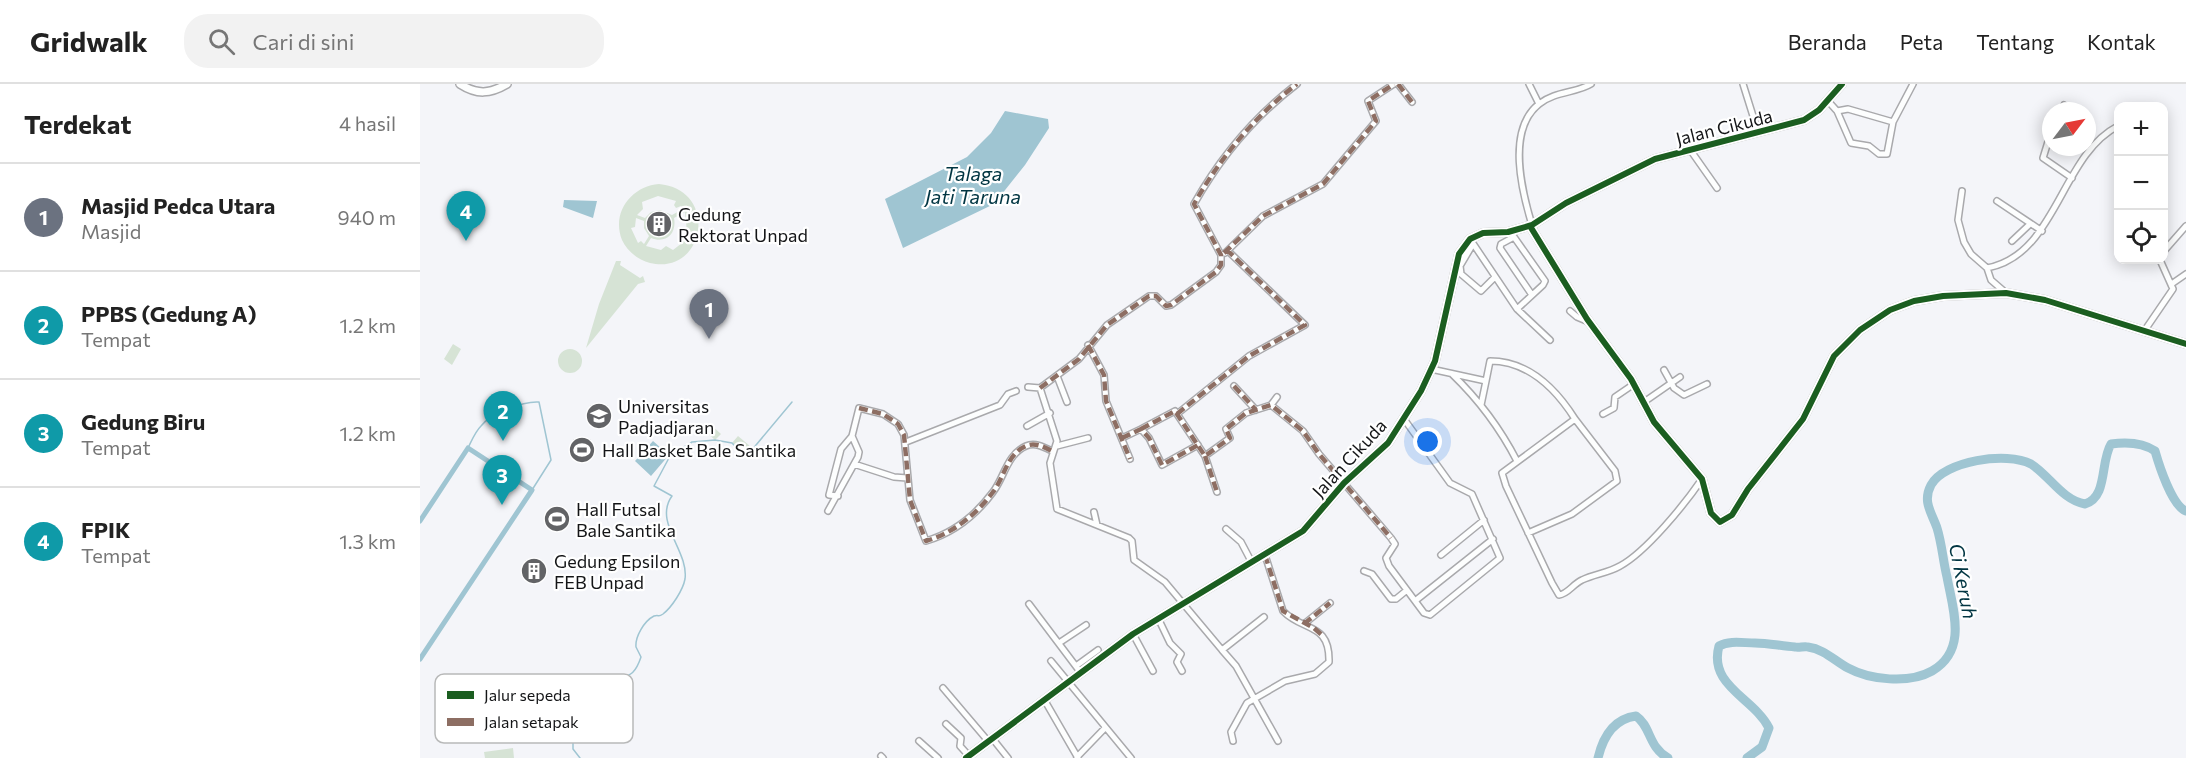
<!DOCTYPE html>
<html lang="id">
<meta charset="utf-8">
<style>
:root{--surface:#fff;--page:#f2f2f2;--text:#222;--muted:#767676;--line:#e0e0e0;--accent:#1a73e8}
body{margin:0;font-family:Commissioner,sans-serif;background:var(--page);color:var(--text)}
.controls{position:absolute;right:18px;top:18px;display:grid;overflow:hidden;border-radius:12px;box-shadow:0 3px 15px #0003}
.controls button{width:54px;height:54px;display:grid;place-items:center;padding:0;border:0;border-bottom:2px solid var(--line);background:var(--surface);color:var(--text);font:30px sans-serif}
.compass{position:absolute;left:1622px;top:18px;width:54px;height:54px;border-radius:50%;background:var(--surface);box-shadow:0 3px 15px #0003;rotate:58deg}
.you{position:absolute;left:1008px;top:358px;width:21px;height:21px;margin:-15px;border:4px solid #fff;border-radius:50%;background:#1a73e8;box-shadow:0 0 0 9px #1a73e833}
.badge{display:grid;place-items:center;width:39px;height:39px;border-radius:50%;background:var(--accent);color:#fff;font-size:20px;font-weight:700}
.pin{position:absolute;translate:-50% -50px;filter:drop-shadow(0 2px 3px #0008)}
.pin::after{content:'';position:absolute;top:32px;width:21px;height:18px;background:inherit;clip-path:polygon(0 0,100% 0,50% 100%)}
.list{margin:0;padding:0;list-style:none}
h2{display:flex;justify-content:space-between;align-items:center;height:78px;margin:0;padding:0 24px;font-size:26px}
h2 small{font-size:20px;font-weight:400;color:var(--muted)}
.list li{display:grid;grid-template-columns:39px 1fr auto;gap:18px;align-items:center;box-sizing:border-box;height:108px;padding:0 24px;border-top:2px solid var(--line)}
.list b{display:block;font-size:22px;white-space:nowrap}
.list p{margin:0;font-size:20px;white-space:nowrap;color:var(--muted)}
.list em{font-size:20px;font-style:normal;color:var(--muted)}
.icon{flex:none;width:33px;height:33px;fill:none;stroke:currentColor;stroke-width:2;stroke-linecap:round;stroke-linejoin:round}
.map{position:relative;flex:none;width:1766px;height:674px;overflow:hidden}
header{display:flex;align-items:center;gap:36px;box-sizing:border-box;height:84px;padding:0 30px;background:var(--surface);border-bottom:2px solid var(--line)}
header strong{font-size:28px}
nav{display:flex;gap:33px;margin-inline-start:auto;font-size:21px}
.search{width:420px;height:54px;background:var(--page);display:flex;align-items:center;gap:15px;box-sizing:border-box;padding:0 21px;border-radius:24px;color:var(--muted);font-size:22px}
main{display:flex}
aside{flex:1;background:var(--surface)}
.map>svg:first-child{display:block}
.green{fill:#d6e3d5;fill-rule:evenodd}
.water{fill:#9fc5d2}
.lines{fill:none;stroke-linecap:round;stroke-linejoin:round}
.stream{stroke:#9fc5d2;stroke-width:1.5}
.canal{stroke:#9fc5d2;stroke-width:5}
.river{stroke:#9fc5d2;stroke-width:9}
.street-casing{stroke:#a9a9ac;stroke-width:8}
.secondary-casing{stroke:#a9a9ac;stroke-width:10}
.street{stroke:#fdfefe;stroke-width:5}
.secondary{stroke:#fdfefe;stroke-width:7}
.quiet{stroke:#8d6e63;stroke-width:4.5;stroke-dasharray:9 4.5;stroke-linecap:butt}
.cycleway-casing{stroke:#fff;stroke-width:10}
.cycleway{stroke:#1b5e20;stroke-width:6}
.labels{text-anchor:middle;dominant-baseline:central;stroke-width:4.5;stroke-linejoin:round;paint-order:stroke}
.street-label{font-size:18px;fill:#141517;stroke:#fff}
.poi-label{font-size:18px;fill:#141517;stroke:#fff;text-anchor:start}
.water-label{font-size:20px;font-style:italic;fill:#013542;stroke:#fff}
.key{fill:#fff;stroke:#b8b9b9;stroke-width:1.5}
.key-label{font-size:16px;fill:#141517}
</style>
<header>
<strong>Gridwalk</strong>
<div class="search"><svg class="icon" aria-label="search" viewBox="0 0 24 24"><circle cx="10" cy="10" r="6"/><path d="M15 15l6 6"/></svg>Cari di sini</div>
<nav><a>Beranda</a><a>Peta</a><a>Tentang</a><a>Kontak</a></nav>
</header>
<main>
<aside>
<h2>Terdekat<small>4 hasil</small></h2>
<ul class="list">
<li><span class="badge" style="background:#6b7280">1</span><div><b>Masjid Pedca Utara</b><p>Masjid</p></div><em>940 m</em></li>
<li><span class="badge" style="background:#0f9aa8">2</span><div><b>PPBS (Gedung A)</b><p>Tempat</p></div><em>1.2 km</em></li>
<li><span class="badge" style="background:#0f9aa8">3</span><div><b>Gedung Biru</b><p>Tempat</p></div><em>1.2 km</em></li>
<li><span class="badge" style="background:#0f9aa8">4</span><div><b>FPIK</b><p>Tempat</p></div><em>1.3 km</em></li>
</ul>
</aside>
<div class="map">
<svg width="1766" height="674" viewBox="0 0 1766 674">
<rect width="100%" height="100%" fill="#f4f5f9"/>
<path class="green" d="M239,100C300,106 285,192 230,179C218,176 207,167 202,156C191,128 212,102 239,100ZM238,112L256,117L254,121L256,124L261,122L263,125L252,131L240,126L231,128L225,134L217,131L223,125L222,118ZM265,128L267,148L262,159L253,166L246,162L241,166L226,162L231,154C246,160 257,150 254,134ZM216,134L224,137V144L229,152L224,160L221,157L218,159L211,144L215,143Z
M196,177H201L200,181L220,194L223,192L225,198L218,200L166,264L179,220Z
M33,260L41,265L32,281L24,275Z
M138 277a12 12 0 1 1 24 0a12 12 0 1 1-24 0Z
M289,339L301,350L295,356L283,345Z
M318,352L330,362L324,369L312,359Z
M93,664L94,674H65L64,668Z"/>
<path class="water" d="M585,27L628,35L629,44L605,81L574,120L483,164L465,115L547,73L571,49Z
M144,116L177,117L173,134L143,123Z
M233,357L249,371L231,392L215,377Z"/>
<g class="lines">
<path class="stream" d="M48,364C52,356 55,348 61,342C71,329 103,317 119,318L131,376L112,406
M160,674L153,665V658L160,649L161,642C174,631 175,614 187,602C203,587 212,600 221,573L216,563C215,553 224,537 234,532C240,530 237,534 243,530C252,523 263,506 265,495C269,467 233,438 252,412L234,402L250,372L272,358L295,356L312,359L326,373L372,318"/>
<path class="canal" d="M0,437L48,364L112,406L0,575"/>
<path class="river" d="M1178,674C1183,653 1193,635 1216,632C1231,642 1228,663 1248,674
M1327,674L1342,663L1349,644C1334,614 1288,602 1299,562C1310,556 1323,559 1335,559C1348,559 1361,562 1375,563C1379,564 1384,562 1388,563C1404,565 1415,577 1428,584C1450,596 1489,600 1512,587C1548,566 1533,526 1527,493C1523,477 1522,460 1517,444C1512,429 1502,418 1511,401C1524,377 1587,367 1611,380C1629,391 1642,416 1665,420C1688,413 1680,378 1691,360C1706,358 1722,358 1735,367C1739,381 1752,422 1766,427"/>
<g class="street-casing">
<path id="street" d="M978,0L992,18
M1109,0L1119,20
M1323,0L1338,48
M1408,17L1417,27L1428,25L1473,38
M1417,27L1431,59L1449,62L1459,70H1467L1473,38L1493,0
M1641,27L1644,21
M1631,48L1623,74L1652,94
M1271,67L1297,104
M1542,107L1538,136L1544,158L1551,170L1567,184L1571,196L1586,209
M1577,117L1622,147
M1112,141C1102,108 1086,46 1119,20C1135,7 1157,9 1171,0
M1050,155L1097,225L1130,256
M1592,157L1609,141
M1053,160L1040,182L1041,190L1061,207L1075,193
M1744,167L1766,142
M805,169L843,132L903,100L956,37L948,17L974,0
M1567,184C1637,171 1640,72 1698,42
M1753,199L1766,190
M1097,225L1123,201L1125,197L1094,153L1081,160L1080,164L1112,211
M1150,227L1157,233L1169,238
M1728,249L1727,243L1753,205L1740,176
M668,261L684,291L686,317L710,375
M1011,285L1066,297L1070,277C1109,277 1136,305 1155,335
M1244,286L1254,304L1264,311L1287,300
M1032,290C1059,316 1080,344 1097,377
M637,292L647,318
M814,302L836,326
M608,303L620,304L659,275L687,241L729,212H736L746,222L751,221L796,188L801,181V171L774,120C800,74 835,32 877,0
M620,304L637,357L630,379L637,425L709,454L712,457L714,476L745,498L802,566L844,533
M1224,318L1260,293
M851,321L857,313
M1061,321L1066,297
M757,330L829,272L885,241L808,167
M1183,330L1194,324L1195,313L1214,300
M607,342L630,329
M721,345L755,327L785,372L810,354L806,345L826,329L851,321L883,347L899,370L971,454L975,460L966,474L969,482L1004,529L1010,531L1080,474L1052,410L1030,399L984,335
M702,354L721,345L729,354L742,381L778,361
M486,358L580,321L588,310L596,307
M637,362L668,354
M785,372L797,408
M434,380L474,393L487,394
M418,412L409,411L421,365L432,352L439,324L463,330L478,340L484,351L490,416L506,457C533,449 556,431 573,408C584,394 587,370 606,362C615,358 624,363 632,367
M408,427L438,373L439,368L432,352
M674,428L677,441
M806,445L821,458L831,477
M1108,449L1152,430L1197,397L1195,387L1155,335L1082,389L1086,402L1132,499L1139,511C1148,510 1153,500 1162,496C1174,490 1188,489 1200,482C1226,468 1265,420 1282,395
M1021,471L1064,436
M944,487L952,490L971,515H976L987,506
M995,517L1073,455
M609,520L661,589
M738,534L750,559L761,570L757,578L762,587
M884,540L910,519
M713,550L733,587
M639,559L666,541
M802,566L816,582L858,657
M631,577L711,674
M656,582L678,566
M523,604L568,657
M625,617L658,674
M526,640L541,654L540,662L549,672
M572,654L588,674
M499,657L518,674
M813,657L811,648L827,619L865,597L895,590L909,578C910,538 883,548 863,527L845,471
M461,672L463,674
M657,673L685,644"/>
</g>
<g class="secondary-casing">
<path id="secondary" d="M40,0C57,11 70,10 87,0
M1110,142L1167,235L1211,295L1234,338L1282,395L1291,429L1300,438L1312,431L1328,405L1383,335L1414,272L1440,246L1470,226L1494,217L1523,212L1586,209L1625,216L1766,260
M546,674L713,550L883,447L924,399L968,359L1001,307L1015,277L1039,170L1050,155L1063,149L1088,148L1112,141L1146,119L1235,75L1384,36L1399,26L1422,0"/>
</g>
<use href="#street" class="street"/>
<use href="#secondary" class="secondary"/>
<path class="quiet" d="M978,0L992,18
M804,169L843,132L903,100L956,37L948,17L974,0
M668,261L684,291L686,317L710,375
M814,302L836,326
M620,304L659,275L687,241L729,212H736L746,222L751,221L796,188L801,181V171L774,120C800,74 835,32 877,0
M439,324L463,330L478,340L484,351L490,416L506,457C533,449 556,431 573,408C584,394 587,370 606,362C615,358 624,363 632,367
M757,330L829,272L885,241L808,167
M721,345L755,327L785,372L810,354L806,345L826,329L851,321L883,347L899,370L971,454
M702,354L721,345L729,354L742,381L778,361
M785,372L797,408
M845,471L863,527L894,544L903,552
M884,540L910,519"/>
<g class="cycleway-casing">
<path id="cycleway" d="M1110,142L1167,235L1211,295L1234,338L1282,395L1291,429L1300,438L1312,431L1328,405L1383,335L1414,272L1440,246L1470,226L1494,217L1523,212L1586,209L1625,216L1766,260
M546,674L713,550L883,447L924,399L968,359L1001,307L1015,277L1039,170L1050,155L1063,149L1088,148L1112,141L1146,119L1235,75L1384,36L1399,26L1422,0"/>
</g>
<use href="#cycleway" class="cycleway"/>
</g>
<defs>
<g id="building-disc" transform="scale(1.35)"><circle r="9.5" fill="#626366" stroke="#fff"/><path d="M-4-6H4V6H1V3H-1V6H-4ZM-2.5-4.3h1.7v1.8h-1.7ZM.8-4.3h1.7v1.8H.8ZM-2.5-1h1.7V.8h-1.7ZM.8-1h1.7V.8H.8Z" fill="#fff"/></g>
<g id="university-disc" transform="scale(1.35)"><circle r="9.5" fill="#626366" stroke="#fff"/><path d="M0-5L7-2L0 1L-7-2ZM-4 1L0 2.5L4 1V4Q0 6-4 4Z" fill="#fff"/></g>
<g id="stadium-disc" transform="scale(1.35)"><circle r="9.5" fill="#626366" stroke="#fff"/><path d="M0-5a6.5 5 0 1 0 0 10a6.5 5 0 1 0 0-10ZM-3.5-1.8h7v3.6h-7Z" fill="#fff"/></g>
</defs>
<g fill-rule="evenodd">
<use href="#building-disc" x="239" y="140"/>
<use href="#university-disc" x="179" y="332"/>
<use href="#stadium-disc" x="162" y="366"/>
<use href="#stadium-disc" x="137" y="435"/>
<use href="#building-disc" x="114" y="487"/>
</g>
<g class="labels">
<g class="street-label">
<text transform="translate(1304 43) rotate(-14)">Jalan Cikuda</text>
<text transform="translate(929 374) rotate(-47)">Jalan Cikuda</text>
</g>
<g class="poi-label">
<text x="258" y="130">Gedung<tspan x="258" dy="21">Rektorat Unpad</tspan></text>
<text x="198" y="322">Universitas<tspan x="198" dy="21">Padjadjaran</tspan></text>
<text x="182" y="366">Hall Basket Bale Santika</text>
<text x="156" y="425">Hall Futsal<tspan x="156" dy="21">Bale Santika</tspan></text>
<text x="134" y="477">Gedung Epsilon<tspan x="134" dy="21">FEB Unpad</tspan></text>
</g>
<g class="water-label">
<text x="553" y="89">Talaga<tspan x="553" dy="23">Jati Taruna</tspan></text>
<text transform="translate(1544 497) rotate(79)">Ci Keruh</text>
</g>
</g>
<rect x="15" y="590" width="198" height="69" rx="9" class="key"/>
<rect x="27" y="607" width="27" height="8" fill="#1b5e20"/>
<rect x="27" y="634" width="27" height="8" fill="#8d6e63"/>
<g class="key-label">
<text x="64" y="617">Jalur sepeda</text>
<text x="64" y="644">Jalan setapak</text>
</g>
</svg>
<div class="controls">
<button>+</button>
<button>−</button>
<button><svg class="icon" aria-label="locate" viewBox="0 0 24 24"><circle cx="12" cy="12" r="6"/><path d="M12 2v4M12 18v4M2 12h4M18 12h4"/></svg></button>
</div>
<svg class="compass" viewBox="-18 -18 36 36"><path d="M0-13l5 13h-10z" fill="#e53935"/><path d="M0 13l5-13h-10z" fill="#767676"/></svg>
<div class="you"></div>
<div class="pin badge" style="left:289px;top:255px;background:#6b7280">1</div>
<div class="pin badge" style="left:83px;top:357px;background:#0f9aa8">2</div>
<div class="pin badge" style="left:82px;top:421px;background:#0f9aa8">3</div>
<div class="pin badge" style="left:46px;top:157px;background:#0f9aa8">4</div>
</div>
</main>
